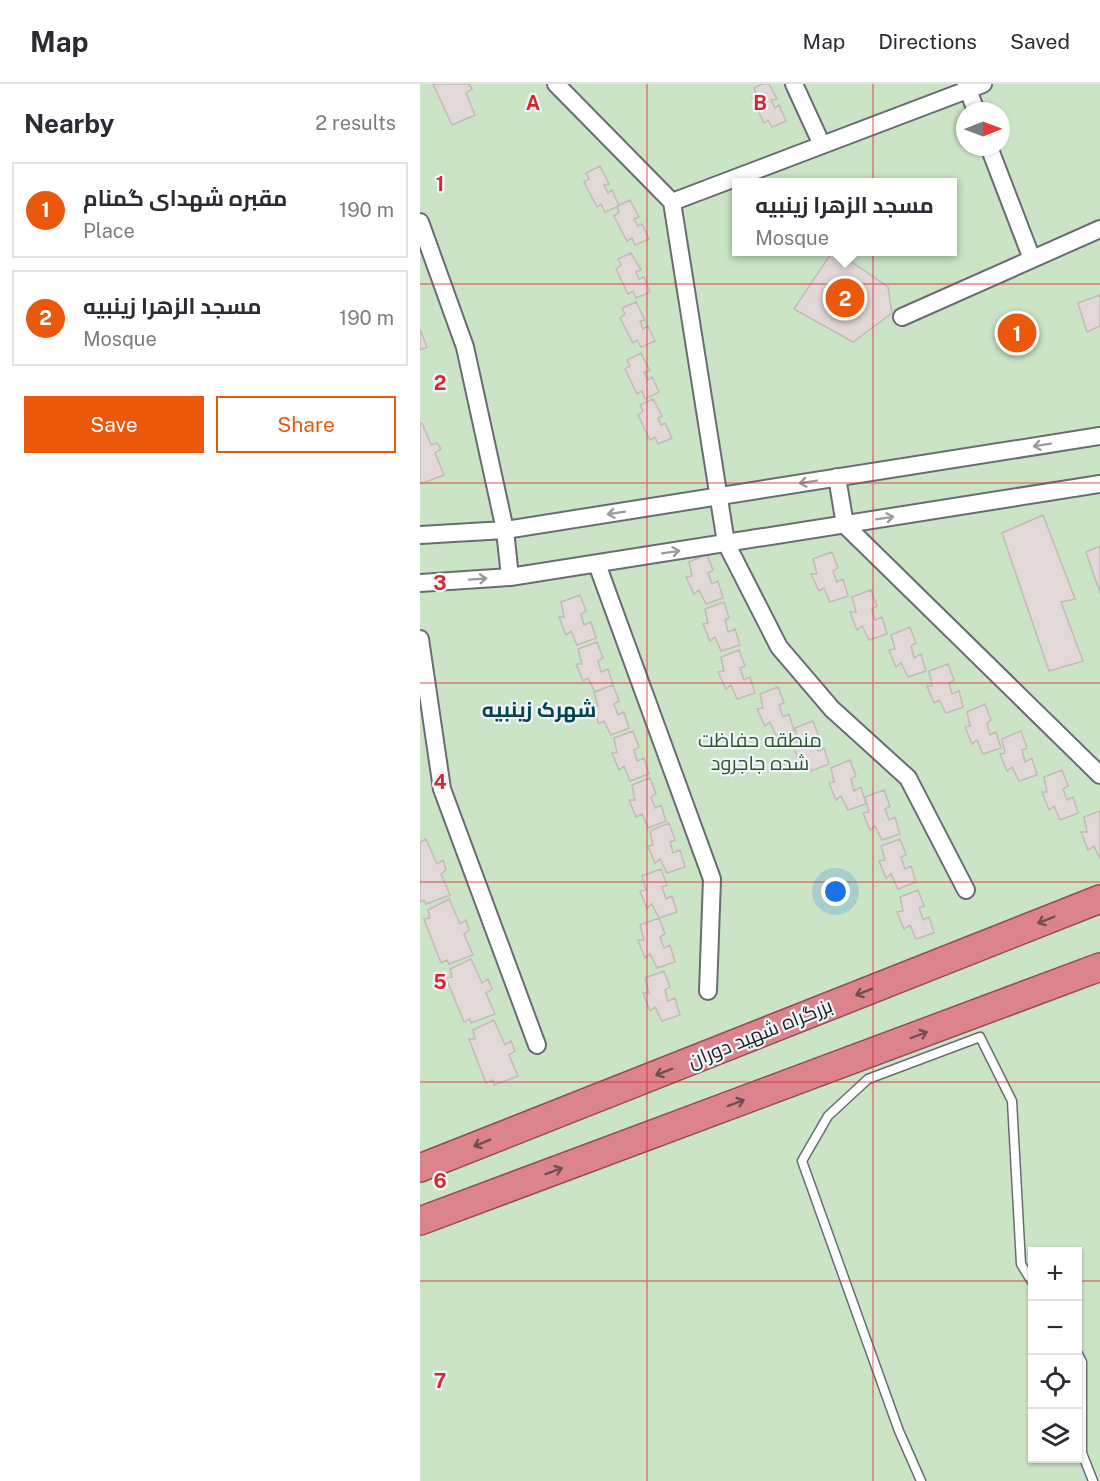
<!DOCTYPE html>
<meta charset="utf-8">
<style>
:root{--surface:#fff;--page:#f2f2f3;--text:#2b2b33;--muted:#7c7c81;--line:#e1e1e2;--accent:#ea580c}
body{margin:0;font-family:"Public Sans",Cairo,sans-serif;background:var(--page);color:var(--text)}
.controls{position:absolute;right:18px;bottom:18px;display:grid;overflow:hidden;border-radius:0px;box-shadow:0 2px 4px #0004}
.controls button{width:54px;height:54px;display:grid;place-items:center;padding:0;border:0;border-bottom:2px solid var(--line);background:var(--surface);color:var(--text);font:30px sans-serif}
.compass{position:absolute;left:536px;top:18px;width:54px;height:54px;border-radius:50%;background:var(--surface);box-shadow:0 2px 4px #0004;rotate:89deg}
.you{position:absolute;left:416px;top:808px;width:21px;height:21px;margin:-15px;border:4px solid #fff;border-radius:50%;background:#1a73e8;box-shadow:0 0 0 9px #1a73e833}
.badge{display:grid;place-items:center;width:39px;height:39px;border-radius:50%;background:var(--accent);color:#fff;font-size:20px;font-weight:700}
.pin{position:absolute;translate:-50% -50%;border:3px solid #fff;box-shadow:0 2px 6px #0006}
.popup{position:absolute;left:312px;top:94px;width:225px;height:78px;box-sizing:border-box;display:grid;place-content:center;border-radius:0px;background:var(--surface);filter:drop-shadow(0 2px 4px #0005);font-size:20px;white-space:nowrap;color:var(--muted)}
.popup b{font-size:22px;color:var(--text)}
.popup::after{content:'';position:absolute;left:50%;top:100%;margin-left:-12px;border:12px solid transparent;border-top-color:var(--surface)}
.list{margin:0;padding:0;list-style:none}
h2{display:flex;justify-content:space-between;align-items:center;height:78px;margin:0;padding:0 24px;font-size:26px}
h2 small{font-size:20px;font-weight:400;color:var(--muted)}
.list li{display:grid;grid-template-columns:39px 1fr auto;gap:18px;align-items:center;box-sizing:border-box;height:96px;margin:0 12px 12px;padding:0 12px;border:2px solid var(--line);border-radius:0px}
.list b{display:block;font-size:22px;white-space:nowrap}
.list p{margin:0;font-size:20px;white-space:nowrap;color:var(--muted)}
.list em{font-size:20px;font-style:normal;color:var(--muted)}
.actions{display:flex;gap:12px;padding:18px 24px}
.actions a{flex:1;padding:14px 0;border:2px solid var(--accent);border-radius:0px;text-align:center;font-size:21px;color:var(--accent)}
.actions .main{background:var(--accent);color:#fff}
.icon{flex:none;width:33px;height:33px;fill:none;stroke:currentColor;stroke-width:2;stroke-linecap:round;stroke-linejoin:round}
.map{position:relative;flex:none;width:680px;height:1397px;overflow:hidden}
header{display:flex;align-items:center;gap:36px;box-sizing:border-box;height:84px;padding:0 30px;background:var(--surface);border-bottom:2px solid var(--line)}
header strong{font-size:28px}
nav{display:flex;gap:33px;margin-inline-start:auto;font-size:21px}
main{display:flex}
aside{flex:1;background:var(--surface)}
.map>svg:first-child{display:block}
.green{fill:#cbe4c6;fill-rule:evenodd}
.building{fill:#e2d8d7;stroke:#c3b9b8;stroke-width:1.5}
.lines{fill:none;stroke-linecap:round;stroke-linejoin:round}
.service-casing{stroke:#686d73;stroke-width:11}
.minor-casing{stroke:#686d73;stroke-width:20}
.trunk-casing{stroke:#944d56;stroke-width:30}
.service{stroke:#fff;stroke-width:8}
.minor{stroke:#fff;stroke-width:16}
.trunk{stroke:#dc848e;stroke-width:27}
.oneway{stroke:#9a9b9c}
.oneway2{stroke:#734d53}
.grid{fill:none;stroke:#d62828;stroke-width:1.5;stroke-opacity:0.55}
.labels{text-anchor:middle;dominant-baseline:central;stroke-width:4.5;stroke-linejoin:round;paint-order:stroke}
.park-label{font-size:20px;fill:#305429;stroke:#eff5fb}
.street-label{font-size:20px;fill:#1e2022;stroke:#eff5fb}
.neighbourhood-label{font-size:21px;font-weight:bold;fill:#04444e;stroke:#eff5fb}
.grid-label{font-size:20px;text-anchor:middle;font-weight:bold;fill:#d62828;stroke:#eff5fb;stroke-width:4.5;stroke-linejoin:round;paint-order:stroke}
</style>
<header>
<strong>Map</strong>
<nav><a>Map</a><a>Directions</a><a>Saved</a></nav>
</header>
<main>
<aside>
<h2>Nearby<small>2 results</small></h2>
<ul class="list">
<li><span class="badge">1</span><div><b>مقبره شهدای گمنام</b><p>Place</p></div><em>190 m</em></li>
<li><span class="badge">2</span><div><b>مسجد الزهرا زینبیه</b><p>Mosque</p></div><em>190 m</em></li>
</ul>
<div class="actions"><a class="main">Save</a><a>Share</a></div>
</aside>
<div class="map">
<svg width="680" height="1397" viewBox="0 0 680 1397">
<rect width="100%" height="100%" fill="#eff5fb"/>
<path class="green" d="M0,0H680V1397H0ZM545,27H581V63H545ZM317,98H533V168H317ZM612,1168H658V1374H612Z"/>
<path class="building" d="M13,0H49L52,5L46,9L55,31L32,41Z
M342,0H349L357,15L351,16L355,24L359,21L366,37L352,43L348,36L344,39L332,14L336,10L334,4Z
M180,82L189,100L184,101L188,109L192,106L199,122L185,128L181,120L177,123L164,98L169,95L166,89Z
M210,116L219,133L214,135L218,142L222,140L229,155L215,161L212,154L207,157L194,132L199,128L197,122Z
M412,168H417L468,203L472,229L433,258L374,225Z
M211,169L221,186L216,188L219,195L224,193L230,208L216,214L213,207L208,210L196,185L201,181L198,175Z
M680,211V242L667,248L658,219Z
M216,218L225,236L220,237L223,245L228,242L235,257L221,263L217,256L213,259L200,234L205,230L202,224Z
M0,245L7,263L0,266Z
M221,269L230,287L224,288L228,296L232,293L239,308L225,315L222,307L217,310L205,285L210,282L207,276Z
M233,315L242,332L238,334L241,341L245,339L252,354L238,360L235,353L230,356L218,331L223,327L220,321Z
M2,339L11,361L17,359L21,365L15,369L24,391L0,400V340Z
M623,431L655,515L641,518L663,577L629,587L582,449Z
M680,462V509L666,468Z
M412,468L418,484L413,487L417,498L423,495L428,512L410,518L404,504L399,507L391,490H397L393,475Z
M287,470L293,486L288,489L292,500L298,497L303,514L286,520L279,506L274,510L266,493L272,492L269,478Z
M451,506L457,522L452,525L455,536L462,533L467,550L449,556L442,542L437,546L430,528H436L432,513Z
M160,511L166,527L161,530L164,541L171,538L176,554L157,561L151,547L146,551L139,533H144L141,518Z
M304,518L309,534L305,536L308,548L315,545L320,561L301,567L295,553L290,557L283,540L288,539L285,525Z
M490,543L496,559L491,562L494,574L501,570L506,587L488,593L481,579L476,583L469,566L475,565L471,551Z
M177,558L183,574L178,577L181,588L188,585L193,601L175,608L168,594L163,597L156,580H162L158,565Z
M319,566L325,582L320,584L324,596L330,593L335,609L317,615L311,601L306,605L298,588L304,587L301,573Z
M528,580L534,596L529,599L532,610L539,607L543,623L526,629L519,616L514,619L507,602H512L509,587Z
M193,601L199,617L194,620L198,631L204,628L209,644L191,651L184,637L179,640L172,623L178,622L174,608Z
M358,603L364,619L359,621L363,633L369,630L374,646L356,652L350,638L345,642L337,625L343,624L340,610Z
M565,620L571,636L567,639L570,651L576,648L581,664L563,670L557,656L552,660L545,643L550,642L547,628Z
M393,637L399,653L395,656L398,667L404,664L409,680L391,687L385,673L379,677L372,659L378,658L375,644Z
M213,647L219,663L214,666L217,677L224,674L229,690L210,697L204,682L199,686L192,669H197L194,654Z
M601,647L607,664L602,666L605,678L612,674L617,691L599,697L592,683L587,687L580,670L585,669L582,655Z
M430,676L436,692L431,695L434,707L441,703L446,720L428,726L421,712L416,716L409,699L414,698L411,684Z
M642,686L648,702L643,705L647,716L653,713L658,729L640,736L634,722L629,726L622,708H627L624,693Z
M230,694L236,710L231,713L235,724L241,721L246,737L228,744L222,730L216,733L209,716H215L212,701Z
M464,706L470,722L465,725L469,736L475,733L480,750L462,756L455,742L450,746L443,729L449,728L445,713Z
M680,727V775L674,762L668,766L661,748H667L664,733Z
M249,739L255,756L250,758L253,769L260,766L265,783L247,789L240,775L235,779L228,762L233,761L230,747Z
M6,755L17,780L23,776L26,786L21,790L30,811L6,820L4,816L0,818V758Z
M480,755L486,771L481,773L485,785L491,782L496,798L478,805L471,790L466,794L459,777L465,776L461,762Z
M241,785L247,801L242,803L246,815L252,812L257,828L239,834L232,820L227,824L220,807L226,806L222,792Z
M498,806L504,822L499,824L503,836L509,833L514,849L496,855L490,841L484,845L477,828L483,827L480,813Z
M29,815L40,840L46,836L49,846L44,850L53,871L29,880L27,876L21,879L4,835L10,834L8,826Z
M239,834L245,850L240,853L244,864L250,861L255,878L237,884L230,870L225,874L218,856H224L220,841Z
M51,875L62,899L68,895L72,905L66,909L75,930L51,939L50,935L44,938L26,894L32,893L30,885Z
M244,887L250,903L245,906L248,917L255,914L260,931L242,937L235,923L230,927L223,909H229L225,894Z
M74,936L85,961L91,957L95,967L89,971L98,992L74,1001L73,996L66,999L49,955H55L53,946Z"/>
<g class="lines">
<g class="service-casing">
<path id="service" d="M658,1270L662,1278V1369L673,1397
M501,1397L479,1347L382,1077L408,1032L448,995L560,953L592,1017L601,1180L612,1198"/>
</g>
<g class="minor-casing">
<path id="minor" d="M136,0L252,118L306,459L359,563L412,625L488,694L546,806
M374,0L402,61
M546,0L556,27
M569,63L612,175
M252,118L563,0
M0,138L45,263L85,446L90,493
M482,233L680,145
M417,393L425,441L680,691
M0,451L85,446L680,352
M177,480L292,795L288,907
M0,499L90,493L680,400
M0,555L22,705L117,961"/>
</g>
<g class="trunk-casing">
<path id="trunk" d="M0,1084L680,815
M0,1137L680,883"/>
</g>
<use href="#service" class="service"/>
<use href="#minor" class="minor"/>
<use href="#trunk" class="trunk"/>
</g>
<defs><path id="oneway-shaft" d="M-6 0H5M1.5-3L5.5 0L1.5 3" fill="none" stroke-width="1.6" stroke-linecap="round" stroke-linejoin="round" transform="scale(1.5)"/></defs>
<g class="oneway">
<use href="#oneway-shaft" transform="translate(622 361) rotate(171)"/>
<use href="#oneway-shaft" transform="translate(388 398) rotate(171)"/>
<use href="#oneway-shaft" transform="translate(196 429) rotate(171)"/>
<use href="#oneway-shaft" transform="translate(465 434) rotate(-9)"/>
<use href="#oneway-shaft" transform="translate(251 468) rotate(-9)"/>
<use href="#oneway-shaft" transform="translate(58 495) rotate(-4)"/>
</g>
<g class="oneway2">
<use href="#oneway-shaft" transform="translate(626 836) rotate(158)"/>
<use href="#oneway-shaft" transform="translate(444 908) rotate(158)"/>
<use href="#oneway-shaft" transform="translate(499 951) rotate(-20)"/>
<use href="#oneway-shaft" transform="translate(244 988) rotate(158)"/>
<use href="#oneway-shaft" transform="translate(316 1019) rotate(-20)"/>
<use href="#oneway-shaft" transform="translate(62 1059) rotate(158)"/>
<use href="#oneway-shaft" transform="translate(134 1087) rotate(-20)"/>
</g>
<path class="grid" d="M227,0V1397M453,0V1397M0,200H680M0,399H680M0,599H680M0,798H680M0,998H680M0,1197H612M658,1197H680"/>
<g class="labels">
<g class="park-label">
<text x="340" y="656">منطقه حفاظت<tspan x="340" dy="23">شده جاجرود</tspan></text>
</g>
<g class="street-label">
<text transform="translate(340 949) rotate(-22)">بزرگراه شهید دوران</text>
</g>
<g class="neighbourhood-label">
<text x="119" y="625">شهرک زینبیه</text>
</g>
</g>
<g class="grid-label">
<text x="113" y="26">A</text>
<text x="340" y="26">B</text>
<text x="20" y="107">1</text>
<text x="20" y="306">2</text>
<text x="20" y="506">3</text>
<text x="20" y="705">4</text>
<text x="20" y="905">5</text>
<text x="20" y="1104">6</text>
<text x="20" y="1304">7</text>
</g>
</svg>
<div class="controls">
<button>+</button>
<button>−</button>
<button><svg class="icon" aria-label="locate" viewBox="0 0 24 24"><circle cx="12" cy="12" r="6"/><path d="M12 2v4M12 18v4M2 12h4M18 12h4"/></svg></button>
<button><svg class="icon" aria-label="layers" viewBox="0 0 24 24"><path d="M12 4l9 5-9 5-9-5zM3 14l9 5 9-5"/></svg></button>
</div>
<svg class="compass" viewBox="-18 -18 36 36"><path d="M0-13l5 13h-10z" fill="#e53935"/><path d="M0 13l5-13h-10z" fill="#7c7c81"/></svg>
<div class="you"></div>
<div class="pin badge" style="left:597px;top:249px">1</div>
<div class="pin badge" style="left:425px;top:214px">2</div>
<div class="popup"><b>مسجد الزهرا زینبیه</b>Mosque</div>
</div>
</main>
